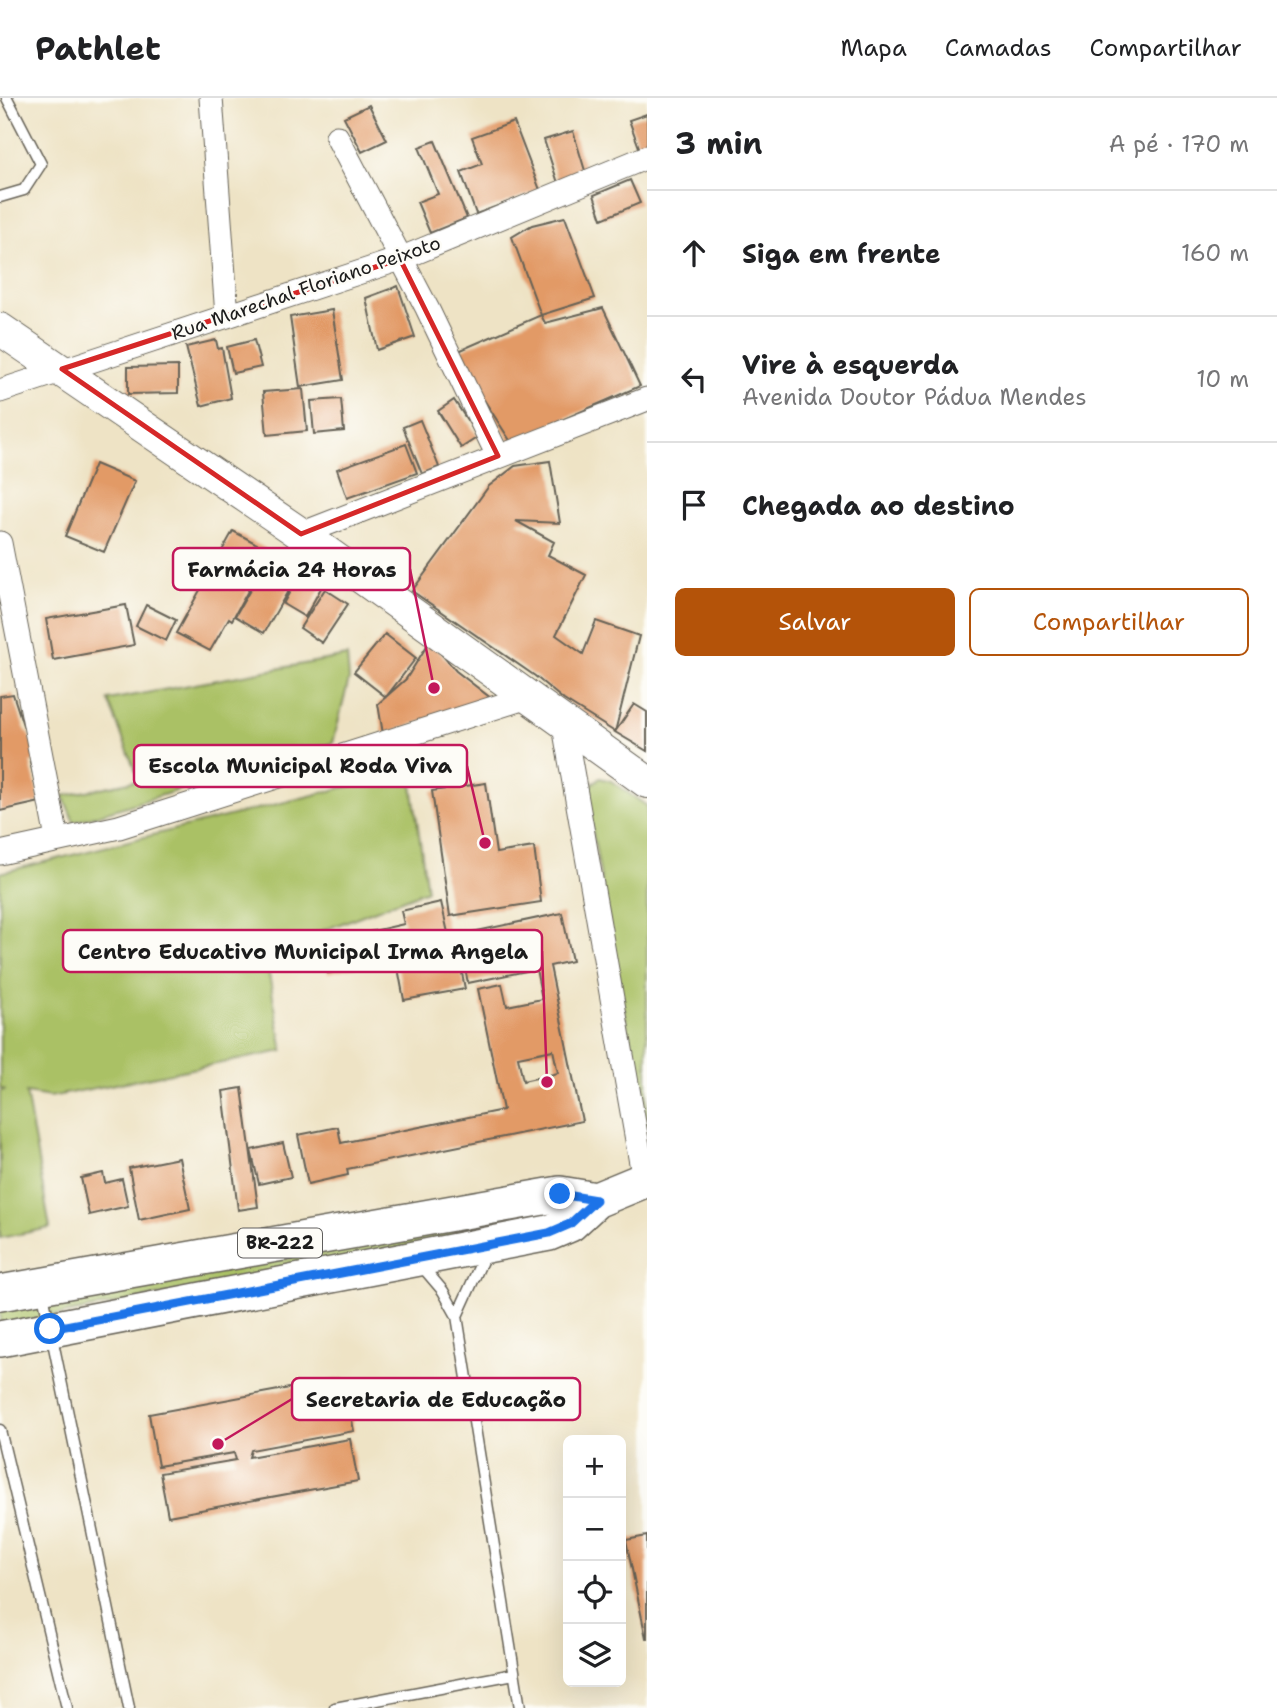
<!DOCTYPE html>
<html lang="pt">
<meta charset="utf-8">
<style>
:root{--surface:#fff;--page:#f6f6f6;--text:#202124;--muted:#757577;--line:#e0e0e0;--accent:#b45309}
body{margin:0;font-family:"Shantell Sans",sans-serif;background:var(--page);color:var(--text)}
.controls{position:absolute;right:21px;bottom:21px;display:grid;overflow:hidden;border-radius:10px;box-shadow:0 7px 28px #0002}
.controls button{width:63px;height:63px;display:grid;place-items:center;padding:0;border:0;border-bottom:2px solid var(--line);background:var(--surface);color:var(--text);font:35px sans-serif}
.stop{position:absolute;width:21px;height:21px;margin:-16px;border:5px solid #1a73e8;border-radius:50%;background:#fff}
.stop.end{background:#1a73e8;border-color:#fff;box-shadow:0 2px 7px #0008}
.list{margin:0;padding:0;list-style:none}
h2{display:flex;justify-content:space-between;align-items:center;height:91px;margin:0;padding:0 28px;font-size:30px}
h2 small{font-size:23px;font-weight:400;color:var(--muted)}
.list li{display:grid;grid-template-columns:46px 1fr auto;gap:21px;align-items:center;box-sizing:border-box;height:126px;padding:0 28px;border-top:2px solid var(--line)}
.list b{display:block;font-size:26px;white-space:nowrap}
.list p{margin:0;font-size:23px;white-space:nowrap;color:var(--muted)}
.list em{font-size:23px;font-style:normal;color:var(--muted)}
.actions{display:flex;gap:14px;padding:21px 28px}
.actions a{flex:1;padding:16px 0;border:2px solid var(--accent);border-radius:10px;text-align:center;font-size:24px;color:var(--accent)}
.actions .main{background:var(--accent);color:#fff}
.icon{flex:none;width:38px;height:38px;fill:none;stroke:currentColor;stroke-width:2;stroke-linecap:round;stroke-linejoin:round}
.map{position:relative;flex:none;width:647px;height:1610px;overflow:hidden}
header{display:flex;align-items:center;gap:42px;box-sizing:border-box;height:98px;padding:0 35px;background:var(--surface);border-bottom:2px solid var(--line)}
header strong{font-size:33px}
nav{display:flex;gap:38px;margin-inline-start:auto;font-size:24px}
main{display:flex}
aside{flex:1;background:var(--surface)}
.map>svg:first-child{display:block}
.green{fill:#aac165;stroke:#636e40;stroke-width:2}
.building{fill:#e29a66;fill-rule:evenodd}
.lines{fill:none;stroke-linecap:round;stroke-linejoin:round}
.service-casing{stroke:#666257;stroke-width:13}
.minor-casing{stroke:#666257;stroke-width:25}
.secondary-casing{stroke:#666257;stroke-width:34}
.primary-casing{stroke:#666257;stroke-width:38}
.service{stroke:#fff;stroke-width:10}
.minor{stroke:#fff;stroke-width:23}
.secondary{stroke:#fff;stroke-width:32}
.primary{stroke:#fff;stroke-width:35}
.route{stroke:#1a73e8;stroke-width:9}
.marked{fill:none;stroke:#d62828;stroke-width:5;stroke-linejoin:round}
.labels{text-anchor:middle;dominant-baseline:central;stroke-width:5;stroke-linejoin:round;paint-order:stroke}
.shield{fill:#fdfcf7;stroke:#605f5e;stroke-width:2}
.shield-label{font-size:18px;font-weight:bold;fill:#1c1c1c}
.street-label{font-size:19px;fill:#1c1c1c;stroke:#fdfcf7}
.leader{fill:none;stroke:#c2185b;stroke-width:2.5}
.callout-dot{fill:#c2185b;stroke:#fdfcf7;stroke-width:2.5}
.callout{fill:#fdfcf7;stroke:#c2185b;stroke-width:2.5}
.callout-label{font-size:21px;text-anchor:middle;font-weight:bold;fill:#1c1c1c}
</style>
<header>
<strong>Pathlet</strong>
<nav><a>Mapa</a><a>Camadas</a><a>Compartilhar</a></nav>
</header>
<main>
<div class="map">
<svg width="647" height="1610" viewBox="0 0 647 1610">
<rect width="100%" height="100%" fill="#fdfcf7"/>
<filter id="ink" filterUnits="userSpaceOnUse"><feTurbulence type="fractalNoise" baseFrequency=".0143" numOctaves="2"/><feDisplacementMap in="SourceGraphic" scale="14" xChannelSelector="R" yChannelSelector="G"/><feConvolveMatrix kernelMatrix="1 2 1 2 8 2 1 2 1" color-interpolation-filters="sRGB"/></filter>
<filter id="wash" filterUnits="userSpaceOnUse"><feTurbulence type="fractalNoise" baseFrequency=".00686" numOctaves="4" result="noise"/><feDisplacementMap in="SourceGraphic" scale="28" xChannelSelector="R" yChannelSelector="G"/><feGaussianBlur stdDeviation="1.57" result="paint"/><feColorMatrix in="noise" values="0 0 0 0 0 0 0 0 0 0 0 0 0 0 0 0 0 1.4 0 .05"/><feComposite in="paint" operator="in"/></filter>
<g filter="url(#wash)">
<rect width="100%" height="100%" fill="#eee3c5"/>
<path class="green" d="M347,558L349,581L333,645L74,724L63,698L139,682L108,602Z
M410,673L427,792L265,855L283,953L50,999L26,995L50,1130L0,1140V993L6,992L0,990V775Z
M600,680L611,683L647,708V1039L585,691Z
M551,1115L546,1124L0,1228V1211Z"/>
<g id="blocks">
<path class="building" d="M369,7L387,42L362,54L344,19Z
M647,16V49L640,52L629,22Z
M514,24L540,92L476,116L461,74L482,66L472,39Z
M573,33L586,76L558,85L544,42Z
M435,43L467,120L430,135L417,104L438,96L419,49Z
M630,82L640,105L602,121L594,97Z
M565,119L595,200L541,217L512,139L532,127Z
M398,188L415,239L377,252L366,200Z
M603,210L640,288L511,344L454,255L541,217L545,225Z
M332,212L343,282L300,289L290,219Z
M216,242L218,251L222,250L231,300L201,308L186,249Z
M254,242L261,269L233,275L227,249Z
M178,268V295L128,296V269Z
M303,291L307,333L267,337L263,294Z
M341,301L344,333L314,336L311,303Z
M454,302L478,339L461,350L438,313Z
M420,322L439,369L422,376L403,329Z
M406,346L417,375L347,400L337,371Z
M550,363L560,425L516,423L554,444L548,457L586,477L556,537L583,556L596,523L639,538L615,634L564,602L535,578L412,493L489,388L515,368Z
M95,366L135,383L104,454L65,438Z
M233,433L270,453L232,522L229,520L210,553L176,535Z
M271,456L300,472L264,535L235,518Z
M299,477L321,490L305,519L283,506Z
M325,491L348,506L322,545L300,530Z
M126,507L134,547L53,562L46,521Z
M146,507L176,522L166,543L136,528Z
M385,536L416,560L386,599L354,574Z
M430,543L456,573L492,601L383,636L378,606L406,581Z
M13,596L23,627L42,662L30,664L40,704L0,713V598Z
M634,606L647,614V653L615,634Z
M486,685L496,755L534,749L541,804L450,818L432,693Z
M441,804L451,848L328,875L321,845L404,826L401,813Z
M562,815L572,863L550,868L582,1023L347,1071L348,1077L308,1086L298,1037L338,1029L341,1045L503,1012L478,891L502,886L507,908L542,901L536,871L468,885L458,837ZM553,952L558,975L523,983L518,959Z
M459,859L465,891L404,902L398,870Z
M242,990L258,1109L238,1112L223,993Z
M283,1045L291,1079L259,1086L251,1052Z
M179,1060L190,1111L139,1122L129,1070Z
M103,1075L105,1085L122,1081L128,1108L89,1117L81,1080Z
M344,1280L354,1333L251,1352L249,1359L350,1341L358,1383L168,1418L160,1375L236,1362L234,1355L158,1368L149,1316Z
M647,1438V1540H646L626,1442Z"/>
</g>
</g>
<g filter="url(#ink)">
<use href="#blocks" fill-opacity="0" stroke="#666257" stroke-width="2"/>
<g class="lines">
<g class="service-casing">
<path id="service" d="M0,99L24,92L41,66L7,0
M420,1166L443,1193L457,1218L486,1154
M42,1191L129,1610
M457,1218L520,1610
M0,1332L67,1610
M335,1610L514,1576"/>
</g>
<g class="minor-casing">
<path id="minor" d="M211,0L227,218
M337,39L427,210L498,358
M0,293L400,161L647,59
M301,436L647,301
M0,445L57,741
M563,622L644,1082
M0,755L119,729L531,598"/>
</g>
<g class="secondary-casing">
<path id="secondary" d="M0,231L301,436L647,684"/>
</g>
<g class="primary-casing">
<path id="primary" d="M0,1195L560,1096L596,1102
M0,1241L549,1135L570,1126L596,1102L647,1081"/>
</g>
<use href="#service" class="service"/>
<use href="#minor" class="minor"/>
<use href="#secondary" class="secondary"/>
<use href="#primary" class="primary"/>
</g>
</g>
<g class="lines" filter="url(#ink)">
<path class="route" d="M50,1231L549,1135L570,1126L596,1102L560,1096"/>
</g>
<path class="marked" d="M400,161L498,358L301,436L62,271Z"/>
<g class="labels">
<rect class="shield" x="238" y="1130.5" width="84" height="29" rx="5"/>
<g class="shield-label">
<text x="280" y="1145">BR-222</text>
</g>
<g class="street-label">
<text transform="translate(306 190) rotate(-19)">Rua Marechal Floriano Peixoto</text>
</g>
</g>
<path class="leader" d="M434 590L410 471M485 745L467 668M547 984L542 853M218 1346L292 1301"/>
<g class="callout-dot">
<circle cx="434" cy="590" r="7"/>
<circle cx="485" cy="745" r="7"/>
<circle cx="547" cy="984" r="7"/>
<circle cx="218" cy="1346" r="7"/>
</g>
<g class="callout">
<rect x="173" y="450" width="237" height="42" rx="7"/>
<rect x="134" y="647" width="333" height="42" rx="7"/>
<rect x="63" y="832" width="479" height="42" rx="7"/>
<rect x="292" y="1280" width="288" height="42" rx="7"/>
</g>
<g class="callout-label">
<text x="292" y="479">Farmácia 24 Horas</text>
<text x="300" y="675">Escola Municipal Roda Viva</text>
<text x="303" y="861">Centro Educativo Municipal Irma Angela</text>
<text x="436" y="1309">Secretaria de Educação</text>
</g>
</svg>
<div class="controls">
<button>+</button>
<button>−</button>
<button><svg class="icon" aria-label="locate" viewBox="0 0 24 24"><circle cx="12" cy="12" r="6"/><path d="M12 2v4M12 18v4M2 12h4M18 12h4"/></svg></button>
<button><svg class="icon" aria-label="layers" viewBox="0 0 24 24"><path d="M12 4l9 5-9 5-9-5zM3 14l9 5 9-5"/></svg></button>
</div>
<div class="stop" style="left:50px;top:1231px"></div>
<div class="stop end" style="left:560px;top:1096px"></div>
</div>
<aside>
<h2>3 min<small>A pé · 170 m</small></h2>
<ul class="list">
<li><svg class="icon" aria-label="ahead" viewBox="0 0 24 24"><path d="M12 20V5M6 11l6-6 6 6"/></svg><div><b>Siga em frente</b></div><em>160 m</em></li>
<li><svg class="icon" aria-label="left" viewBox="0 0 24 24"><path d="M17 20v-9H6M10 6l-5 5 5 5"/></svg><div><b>Vire à esquerda</b><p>Avenida Doutor Pádua Mendes</p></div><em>10 m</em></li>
<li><svg class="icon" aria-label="arrive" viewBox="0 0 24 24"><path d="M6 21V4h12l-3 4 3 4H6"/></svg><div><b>Chegada ao destino</b></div></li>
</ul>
<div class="actions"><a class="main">Salvar</a><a>Compartilhar</a></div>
</aside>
</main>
